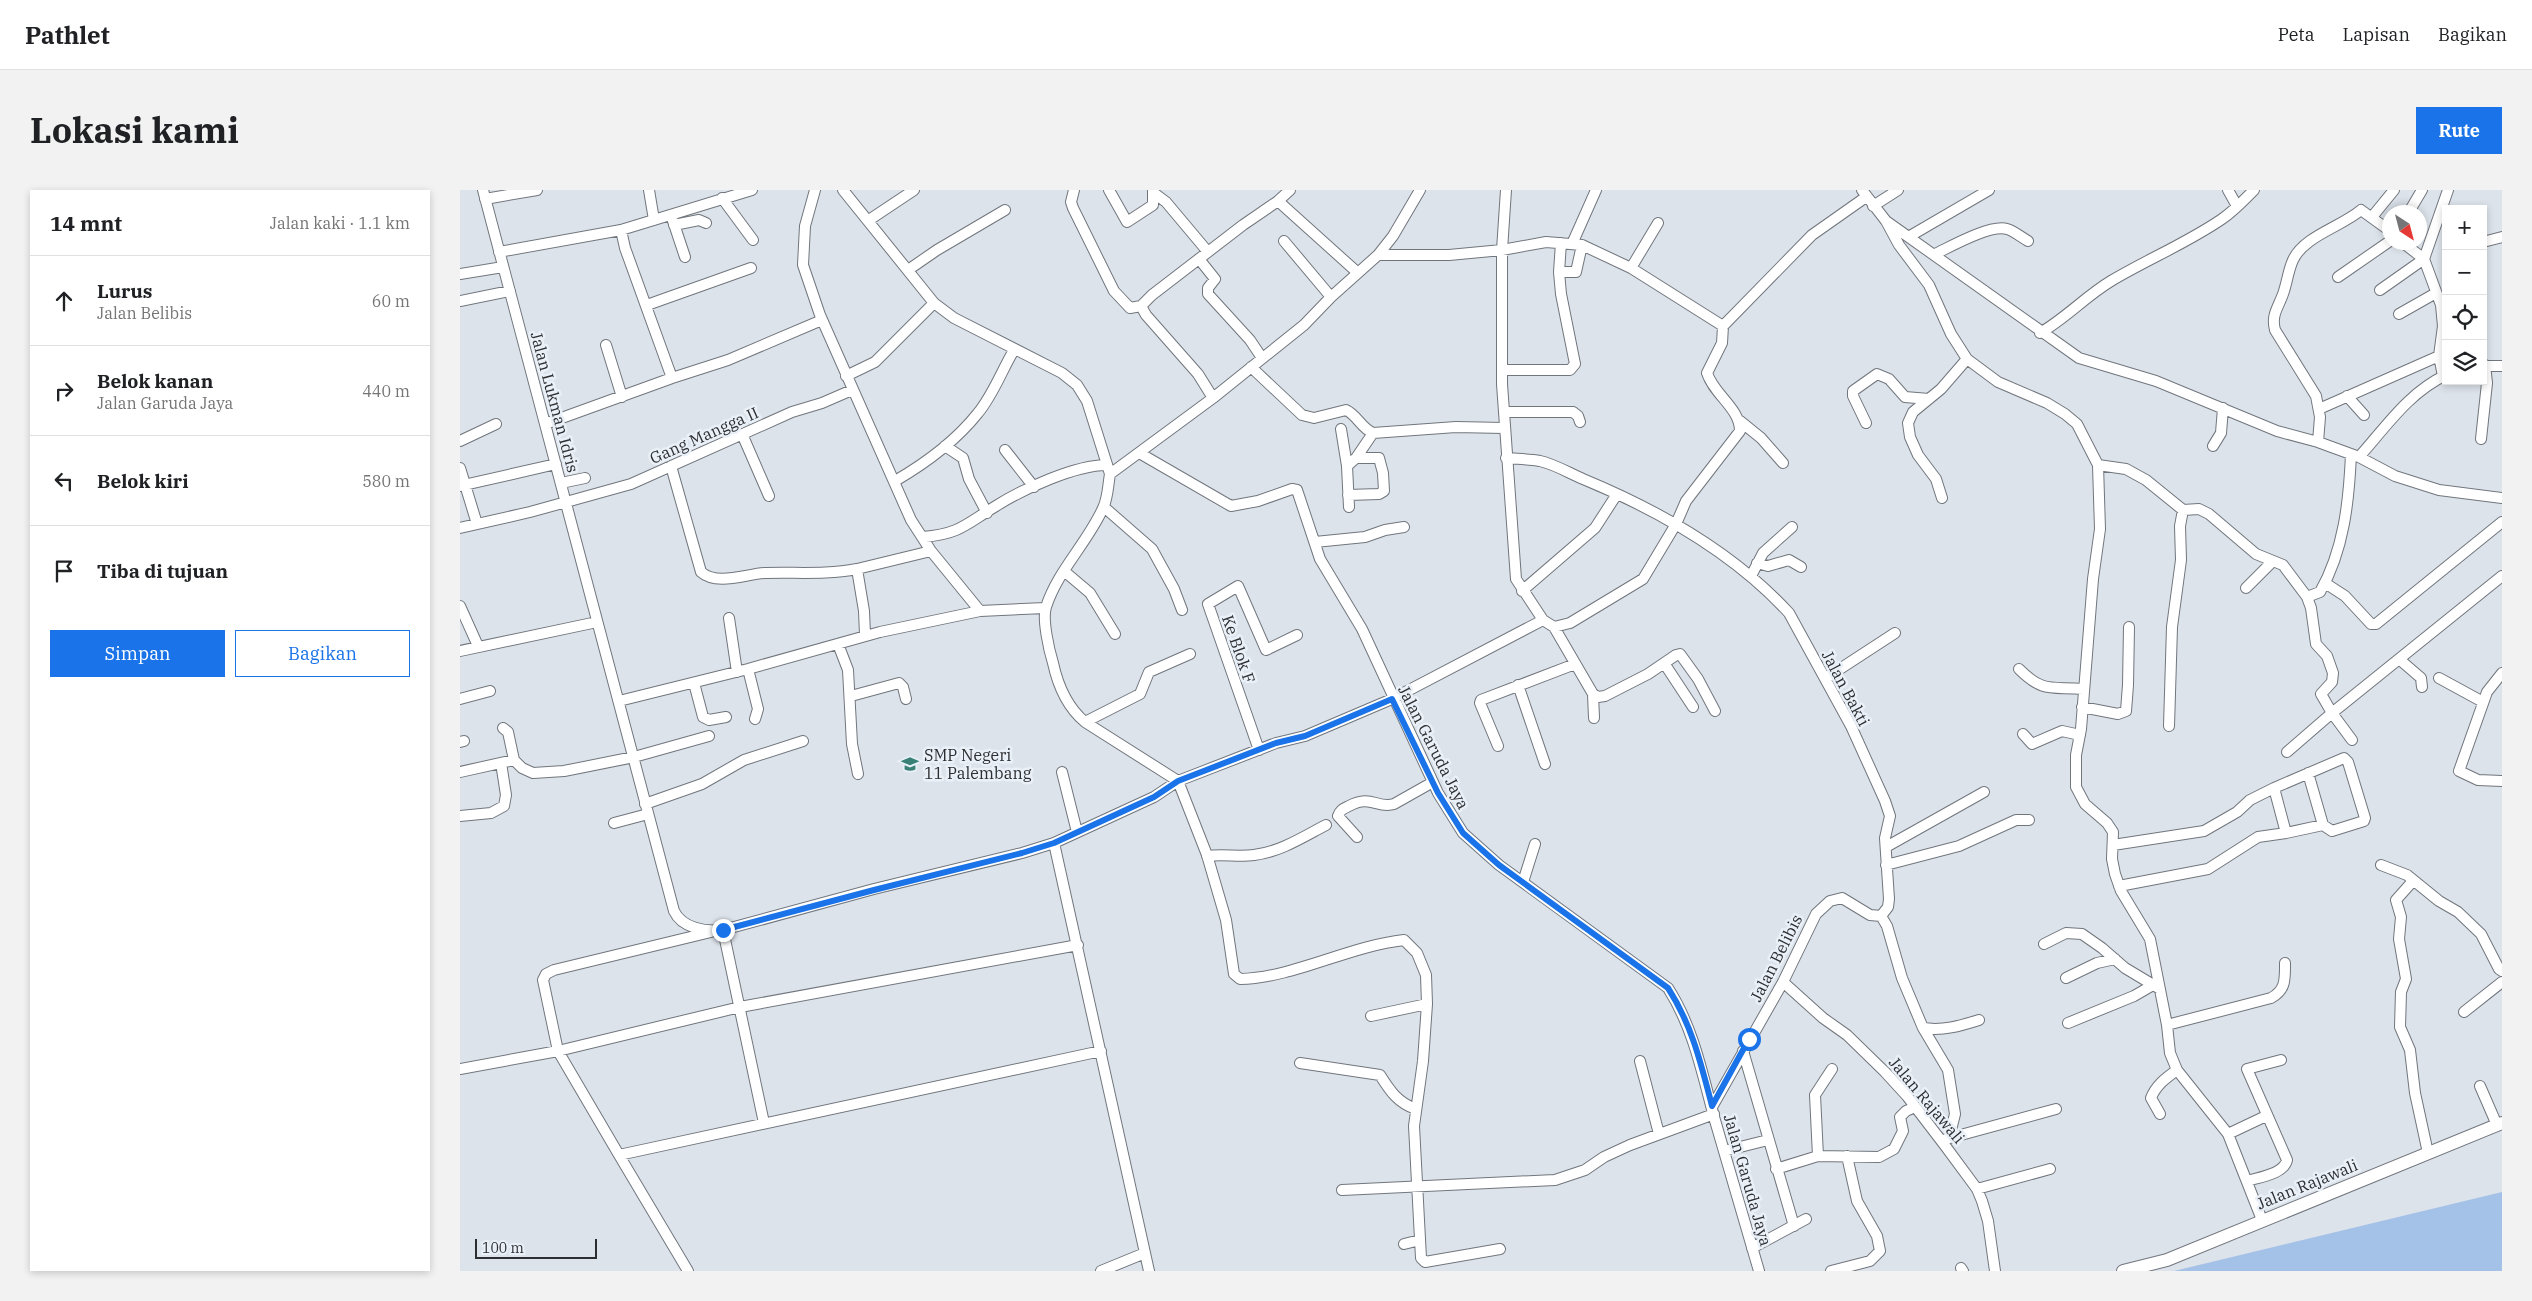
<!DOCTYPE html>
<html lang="id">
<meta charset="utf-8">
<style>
:root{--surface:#fff;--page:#f2f2f2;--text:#202124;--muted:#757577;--line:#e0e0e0;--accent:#1a73e8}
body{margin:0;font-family:"IBM Plex Serif",serif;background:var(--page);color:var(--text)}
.controls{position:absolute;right:15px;top:15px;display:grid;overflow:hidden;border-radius:0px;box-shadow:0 2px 8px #0003}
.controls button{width:45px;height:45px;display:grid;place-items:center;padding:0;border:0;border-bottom:1px solid var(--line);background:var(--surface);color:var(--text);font:25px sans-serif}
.compass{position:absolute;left:1922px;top:15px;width:45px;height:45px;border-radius:50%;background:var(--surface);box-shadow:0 2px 8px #0003;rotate:144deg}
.scale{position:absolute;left:15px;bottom:12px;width:122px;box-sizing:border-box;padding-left:5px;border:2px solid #2c2e31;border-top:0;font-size:14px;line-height:18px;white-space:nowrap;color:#2c2e31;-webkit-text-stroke:4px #eaf0f8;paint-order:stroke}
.stop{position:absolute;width:15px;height:15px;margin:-11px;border:4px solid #1a73e8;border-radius:50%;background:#fff}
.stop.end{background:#1a73e8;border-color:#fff;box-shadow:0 1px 5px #0008}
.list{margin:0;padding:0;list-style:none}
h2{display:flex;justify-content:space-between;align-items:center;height:65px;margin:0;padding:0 20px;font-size:21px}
h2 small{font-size:16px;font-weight:400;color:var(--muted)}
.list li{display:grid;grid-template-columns:32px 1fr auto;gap:15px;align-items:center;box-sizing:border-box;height:90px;padding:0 20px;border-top:1px solid var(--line)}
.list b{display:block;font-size:19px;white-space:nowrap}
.list p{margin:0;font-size:16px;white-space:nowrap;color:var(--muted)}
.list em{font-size:16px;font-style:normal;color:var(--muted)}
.actions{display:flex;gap:10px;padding:15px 20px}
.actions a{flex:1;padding:11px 0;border:1px solid var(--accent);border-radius:0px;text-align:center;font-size:18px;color:var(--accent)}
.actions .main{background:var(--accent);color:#fff}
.icon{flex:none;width:28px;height:28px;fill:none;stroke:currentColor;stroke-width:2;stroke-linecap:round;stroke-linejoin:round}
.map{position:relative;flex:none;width:2042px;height:1081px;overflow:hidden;border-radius:0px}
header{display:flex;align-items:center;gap:30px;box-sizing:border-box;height:70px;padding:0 25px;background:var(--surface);border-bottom:1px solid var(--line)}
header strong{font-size:24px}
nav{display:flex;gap:28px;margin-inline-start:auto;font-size:18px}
.intro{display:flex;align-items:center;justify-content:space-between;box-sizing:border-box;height:120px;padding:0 30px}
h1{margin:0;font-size:35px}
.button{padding:12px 22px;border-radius:0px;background:var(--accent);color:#fff;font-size:18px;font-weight:700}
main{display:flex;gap:30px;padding:0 30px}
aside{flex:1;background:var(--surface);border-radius:0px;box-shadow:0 2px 8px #0003}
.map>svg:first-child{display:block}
.green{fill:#a4c1e7}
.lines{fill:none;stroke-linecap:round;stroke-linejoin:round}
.minor-casing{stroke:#71767d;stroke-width:12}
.tertiary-casing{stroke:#71767d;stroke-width:14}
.minor{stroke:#fff;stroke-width:10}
.tertiary{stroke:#fff;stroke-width:12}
.route{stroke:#1a73e8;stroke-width:6}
.labels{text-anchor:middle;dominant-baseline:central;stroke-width:5;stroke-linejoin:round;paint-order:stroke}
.street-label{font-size:16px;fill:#2c2e31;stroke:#eaf0f8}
.poi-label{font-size:16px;fill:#2c2e31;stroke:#eaf0f8;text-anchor:start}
</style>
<header>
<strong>Pathlet</strong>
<nav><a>Peta</a><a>Lapisan</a><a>Bagikan</a></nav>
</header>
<div class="intro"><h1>Lokasi kami</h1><a class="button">Rute</a></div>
<main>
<aside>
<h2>14 mnt<small>Jalan kaki · 1.1 km</small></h2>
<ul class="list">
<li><svg class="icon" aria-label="ahead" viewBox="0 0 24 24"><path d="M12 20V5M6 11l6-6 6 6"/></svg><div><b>Lurus</b><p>Jalan Belibis</p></div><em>60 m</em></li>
<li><svg class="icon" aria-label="right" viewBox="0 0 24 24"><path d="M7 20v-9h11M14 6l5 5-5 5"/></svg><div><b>Belok kanan</b><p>Jalan Garuda Jaya</p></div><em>440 m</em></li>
<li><svg class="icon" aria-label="left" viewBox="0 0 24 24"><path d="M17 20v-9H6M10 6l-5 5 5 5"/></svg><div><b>Belok kiri</b></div><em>580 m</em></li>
<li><svg class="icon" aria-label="arrive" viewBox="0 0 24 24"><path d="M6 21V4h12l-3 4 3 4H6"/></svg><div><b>Tiba di tujuan</b></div></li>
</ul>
<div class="actions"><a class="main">Simpan</a><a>Bagikan</a></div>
</aside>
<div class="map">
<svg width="2042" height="1081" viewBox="0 0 2042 1081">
<rect width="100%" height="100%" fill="#dde3eb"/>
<path class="green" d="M2042,1002V1081H1714Z"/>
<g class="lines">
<g class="minor-casing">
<path id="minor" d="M23,0L214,721C222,738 245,742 263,740L414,699L562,663L594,653
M189,0L194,30
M355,0L345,36L343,75L360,125L451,330L471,361L520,421
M383,0L474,113L494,128L602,183L617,195L627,211L650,284L753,208L844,135L871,107L918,65L933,46L960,0
M614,0L611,12L613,18L654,101L670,118L681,116
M649,0L667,32L693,15V0
M1046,0L1042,60V194L1056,389L1083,430
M1402,0L1426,31L1619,168L1696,191L1817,241L1858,252L1899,267L1935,286L1979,300L2042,308
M1768,0L1777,16
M694,3L706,12L748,62
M262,8L293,50
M25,9L77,0
M818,11L830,0
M1413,16L1438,0
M1949,22L1962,0
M211,25L225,67
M1912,27L1934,0
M409,30L454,0
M1426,31L1439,55L1469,95L1491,144L1507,169L1538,192L1587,213L1605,224L1617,234L1638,275L1640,339L1633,389L1621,539L1616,565V597L1625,614L1647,633L1653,642L1652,669L1655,684L1661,701L1690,749L1707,835
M214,35L239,30L246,33
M161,40L165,58L212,188
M1450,46L1529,0
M824,51L871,107
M1942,52L1964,69L1981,115L1983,136L1979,166L1983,186
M2023,52L2042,47
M1112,54L1136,0
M39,62L161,40L292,0
M1475,64C1490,57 1530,34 1547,39C1554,41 1561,47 1568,51
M739,69L755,89L748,98V104L790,150L802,168
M1171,78L1198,33
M448,80L477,60L545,20
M1099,82H1116L1122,55
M0,84L43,77
M1878,87L1930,51
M1920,100L1964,69L1988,0
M0,111L50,101
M187,115L291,78
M1939,124L1976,103
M1263,136L1352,45L1406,7
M1580,143C1606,128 1626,106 1651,91C1688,69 1727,53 1762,29C1774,21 1784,10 1794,0
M146,155L162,207
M2023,176H2042
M791,177L842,225L854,228L886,220C897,225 901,238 913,243L996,237L1044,238
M1042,180H1110L1115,174L1101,104L1099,82L1101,53
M386,186L415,172L474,113
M1887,206L1904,225
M753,208L738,184L686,125L681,116L692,105L783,35L818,11L898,83
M1859,219L1979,166
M1044,222H1113L1118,226L1120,232
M1280,231L1301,248L1323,273
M1406,233L1393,206V201L1417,184L1429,189L1445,207L1469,209
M85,234L212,188L268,170L362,130
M881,239L887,276
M282,244L309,306
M2021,249L2027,193L2025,175
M0,251L36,234
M1858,252L1860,227L1856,206L1815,140C1811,125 1818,118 1823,104C1827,93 1828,81 1833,70C1844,46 1881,37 1901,20L1930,41
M485,256L503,268L509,289L527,323
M1753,256L1761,243L1763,218
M545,260L574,297
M681,264L771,316L798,311L832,299L837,300L860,369L902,439L978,603L1003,643L1039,675L1208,798C1233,837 1242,882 1254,927C1269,978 1284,1030 1299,1081
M1899,267C1925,238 1949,202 1986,185
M1046,268C1057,269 1069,269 1080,271C1094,274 1109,283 1123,289C1198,320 1273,362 1329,423L1391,536L1425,611L1430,626L1425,648L1429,709L1428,717L1421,726
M1638,275L1666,279L1686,290L1723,320L1739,319L1749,324L1796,364L1823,375L1847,407L1851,418L1856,454L1867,466L1873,483L1872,492L1861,504L1872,523L1892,550
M211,276L241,382C257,396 286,384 305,383C337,382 366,385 397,379
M0,278L17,334
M650,284C648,295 648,308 643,318C628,352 598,380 586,417C582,429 589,460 593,473C598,496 607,517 625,532L718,591L747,665L766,730L774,784L780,789C833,788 889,756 944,750L957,763L966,785L967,814L963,871L954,936L961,1068L965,1072L1040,1059
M435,291C466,273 495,252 518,223C533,205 542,180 554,160
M101,293L125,288
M0,296L96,274
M888,305L919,304L924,301L923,283L919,268H896
M1482,308L1476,289L1458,265L1450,247L1448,233L1453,222L1481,199L1507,169
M644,317L692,359L714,399L722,420
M889,317L887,276L896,268L913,243
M0,338L70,322L171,294L332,222L362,213L392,200
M463,347C500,344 506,334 536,316C563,299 615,275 647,275
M855,352L905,347L925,340L944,337
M1297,373L1308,376L1329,370L1341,377
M604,381L630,403L655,444
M1291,386L1303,363L1332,337
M1865,393L1885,406L1911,434H1916L2042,332
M1786,398L1813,371
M1062,401L1135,338L1157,304
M1847,407L1860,402C1884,360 1889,311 1891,264
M0,416L18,456
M269,428L277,482
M1094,437L1133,504L1138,507L1145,506L1188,484L1216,465L1220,464L1238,489L1255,521
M405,445L404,421L397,379L471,361
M378,454L388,480L392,554L398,584
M0,461L137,432
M1939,469L1961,488L1962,497
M1204,473L1233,517
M288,479L298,519L295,529
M1559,479C1584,504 1592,496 1623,499
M2042,483L2027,502L1999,581L2018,590L2042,591
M1366,488L1435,443
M1979,488L2023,512
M234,493L243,527L249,530L266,527
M1058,495L1085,574
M1133,504L1134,528
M391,506L439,493L443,497L446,509
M0,509L30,501
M159,511L288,479L420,442L520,421L585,418
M1622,517L1658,524L1666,521L1668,495L1669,437
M625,532L680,504L689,482L730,464
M1709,536L1712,437L1721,370L1720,336L1723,320
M43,538L48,542L54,570
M1563,544L1572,554L1602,541L1620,545
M0,552L4,551
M1038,556L1020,513L1021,510L1115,474
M799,560L748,414L778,396L806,460L837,445
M1827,562L1872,523L2042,386
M0,582L54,570L62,578L73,583L104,581L174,567L249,546
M602,582L617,642
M1848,583L1863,635
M1814,598L1884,568L1888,572L1905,628L1904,631L1872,641L1863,635L1826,643
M185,614L242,594L284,570L343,551
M0,626L31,623L44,616L46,605L41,573
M154,633L188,624
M897,647L878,626C880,620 883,619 889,616C911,604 917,619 934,614L973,592
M1653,655L1744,641L1777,622L1790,610L1814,598L1826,643L1798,647L1748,679L1659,696
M1426,657L1524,602
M747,666C763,664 779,667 794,665C820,662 843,647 866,635
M1426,675L1499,656L1556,630H1569
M1921,675L1947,685L1979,711L1998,722L2021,744L2039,779L2042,781
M1063,692L1075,654
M1952,692L1936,710L1941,727L1939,749L1946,789L1941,802L1940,837L1950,860L1955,903L1968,963
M1421,726L1427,736L1442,788L1463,838L1488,880L1495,924L1489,948
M263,740L304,933
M251,742L94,780L86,784L83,790L98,861L159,965L641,861
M1584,754L1606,743L1622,744L1642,758L1665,778L1700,799
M1606,788L1637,773L1655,769
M1323,792L1363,828L1387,845L1425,882L1447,906L1486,957L1517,999L1522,1011L1528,1031L1535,1081
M2004,822L2042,792
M911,826L967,814
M1608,833L1674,806L1693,795
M1463,838C1483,841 1500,836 1519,830
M1283,861L1334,1036
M1180,871L1199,944
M840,873L920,885C930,901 938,913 956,919
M0,879L98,861L280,817L618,755
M2020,896L2037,935
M1252,917L1323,792L1356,724L1370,711L1382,708L1410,725L1421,726
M1700,924L1691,908C1696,895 1706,888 1717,880
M1768,944L1806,926
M1486,949L1596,919
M1264,961L1308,950
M159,965L228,1081
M1358,966L1355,905L1372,879
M1316,979L1358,966L1419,967L1434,959L1443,941L1440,927L1446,921L1455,917
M1787,991C1800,987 1824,984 1827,970L1787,879L1821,870
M1517,999L1590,979
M882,1000L1095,990L1125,980L1144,967L1170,955L1254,924
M1802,1030L1768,944L1717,880L1710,863L1707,835L1811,808C1826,800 1825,789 1825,773
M944,1054L960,1050
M1292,1058L1346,1029
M1501,1078L1503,1081
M641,1081L685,1063
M689,1081L594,653L694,607L718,591L816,553L845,546L932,509L1083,430L1094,437L1110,433L1183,389L1216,334L1226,311L1280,241C1280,218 1254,205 1247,183L1262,153L1263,136L1171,78L1122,55L1086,52L1042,60L989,65H918
M1371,1081L1410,1071L1420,1061L1417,1046L1397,1011L1387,966"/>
</g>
<g class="tertiary-casing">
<path id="tertiary" d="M1663,1081L1707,1070L2042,933"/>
</g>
<use href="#minor" class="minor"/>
<use href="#tertiary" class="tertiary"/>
</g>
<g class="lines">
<path class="route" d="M263,740L414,700L562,663L594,653L694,607L718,591L816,553L845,546L932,509L978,603L1003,643L1039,675L1208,798C1232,835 1241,874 1252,916L1289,849"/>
</g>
<defs>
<g id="school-bare" transform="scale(1.35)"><path d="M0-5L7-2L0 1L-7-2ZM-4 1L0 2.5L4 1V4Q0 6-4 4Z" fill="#398077" stroke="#eaf0f8" stroke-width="2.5" paint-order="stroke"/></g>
</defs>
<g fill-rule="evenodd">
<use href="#school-bare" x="450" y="574"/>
</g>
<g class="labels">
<g class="street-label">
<text transform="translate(95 212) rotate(75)">Jalan Lukman Idris</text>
<text transform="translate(244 245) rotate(-24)">Gang Mangga II</text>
<text transform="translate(779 459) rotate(71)">Ke Blok F</text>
<text transform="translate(1386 498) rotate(62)">Jalan Bakti</text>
<text transform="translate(974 557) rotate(63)">Jalan Garuda Jaya</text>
<text transform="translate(1316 768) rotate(-63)">Jalan Belibis</text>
<text transform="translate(1467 910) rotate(50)">Jalan Rajawali</text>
<text transform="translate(1288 990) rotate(74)">Jalan Garuda Jaya</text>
<text transform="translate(1847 994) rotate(-22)">Jalan Rajawali</text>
</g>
<g class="poi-label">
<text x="464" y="565">SMP Negeri<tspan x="464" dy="18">11 Palembang</tspan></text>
</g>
</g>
</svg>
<div class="controls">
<button>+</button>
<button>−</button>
<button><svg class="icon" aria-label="locate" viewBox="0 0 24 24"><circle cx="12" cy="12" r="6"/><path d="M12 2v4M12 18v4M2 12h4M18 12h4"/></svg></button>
<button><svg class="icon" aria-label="layers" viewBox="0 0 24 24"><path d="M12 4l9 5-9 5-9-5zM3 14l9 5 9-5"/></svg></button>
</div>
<svg class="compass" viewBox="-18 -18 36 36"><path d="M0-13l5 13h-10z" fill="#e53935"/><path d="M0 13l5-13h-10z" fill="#757577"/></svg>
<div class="scale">100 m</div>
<div class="stop" style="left:1289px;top:849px"></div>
<div class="stop end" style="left:263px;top:740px"></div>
</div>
</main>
